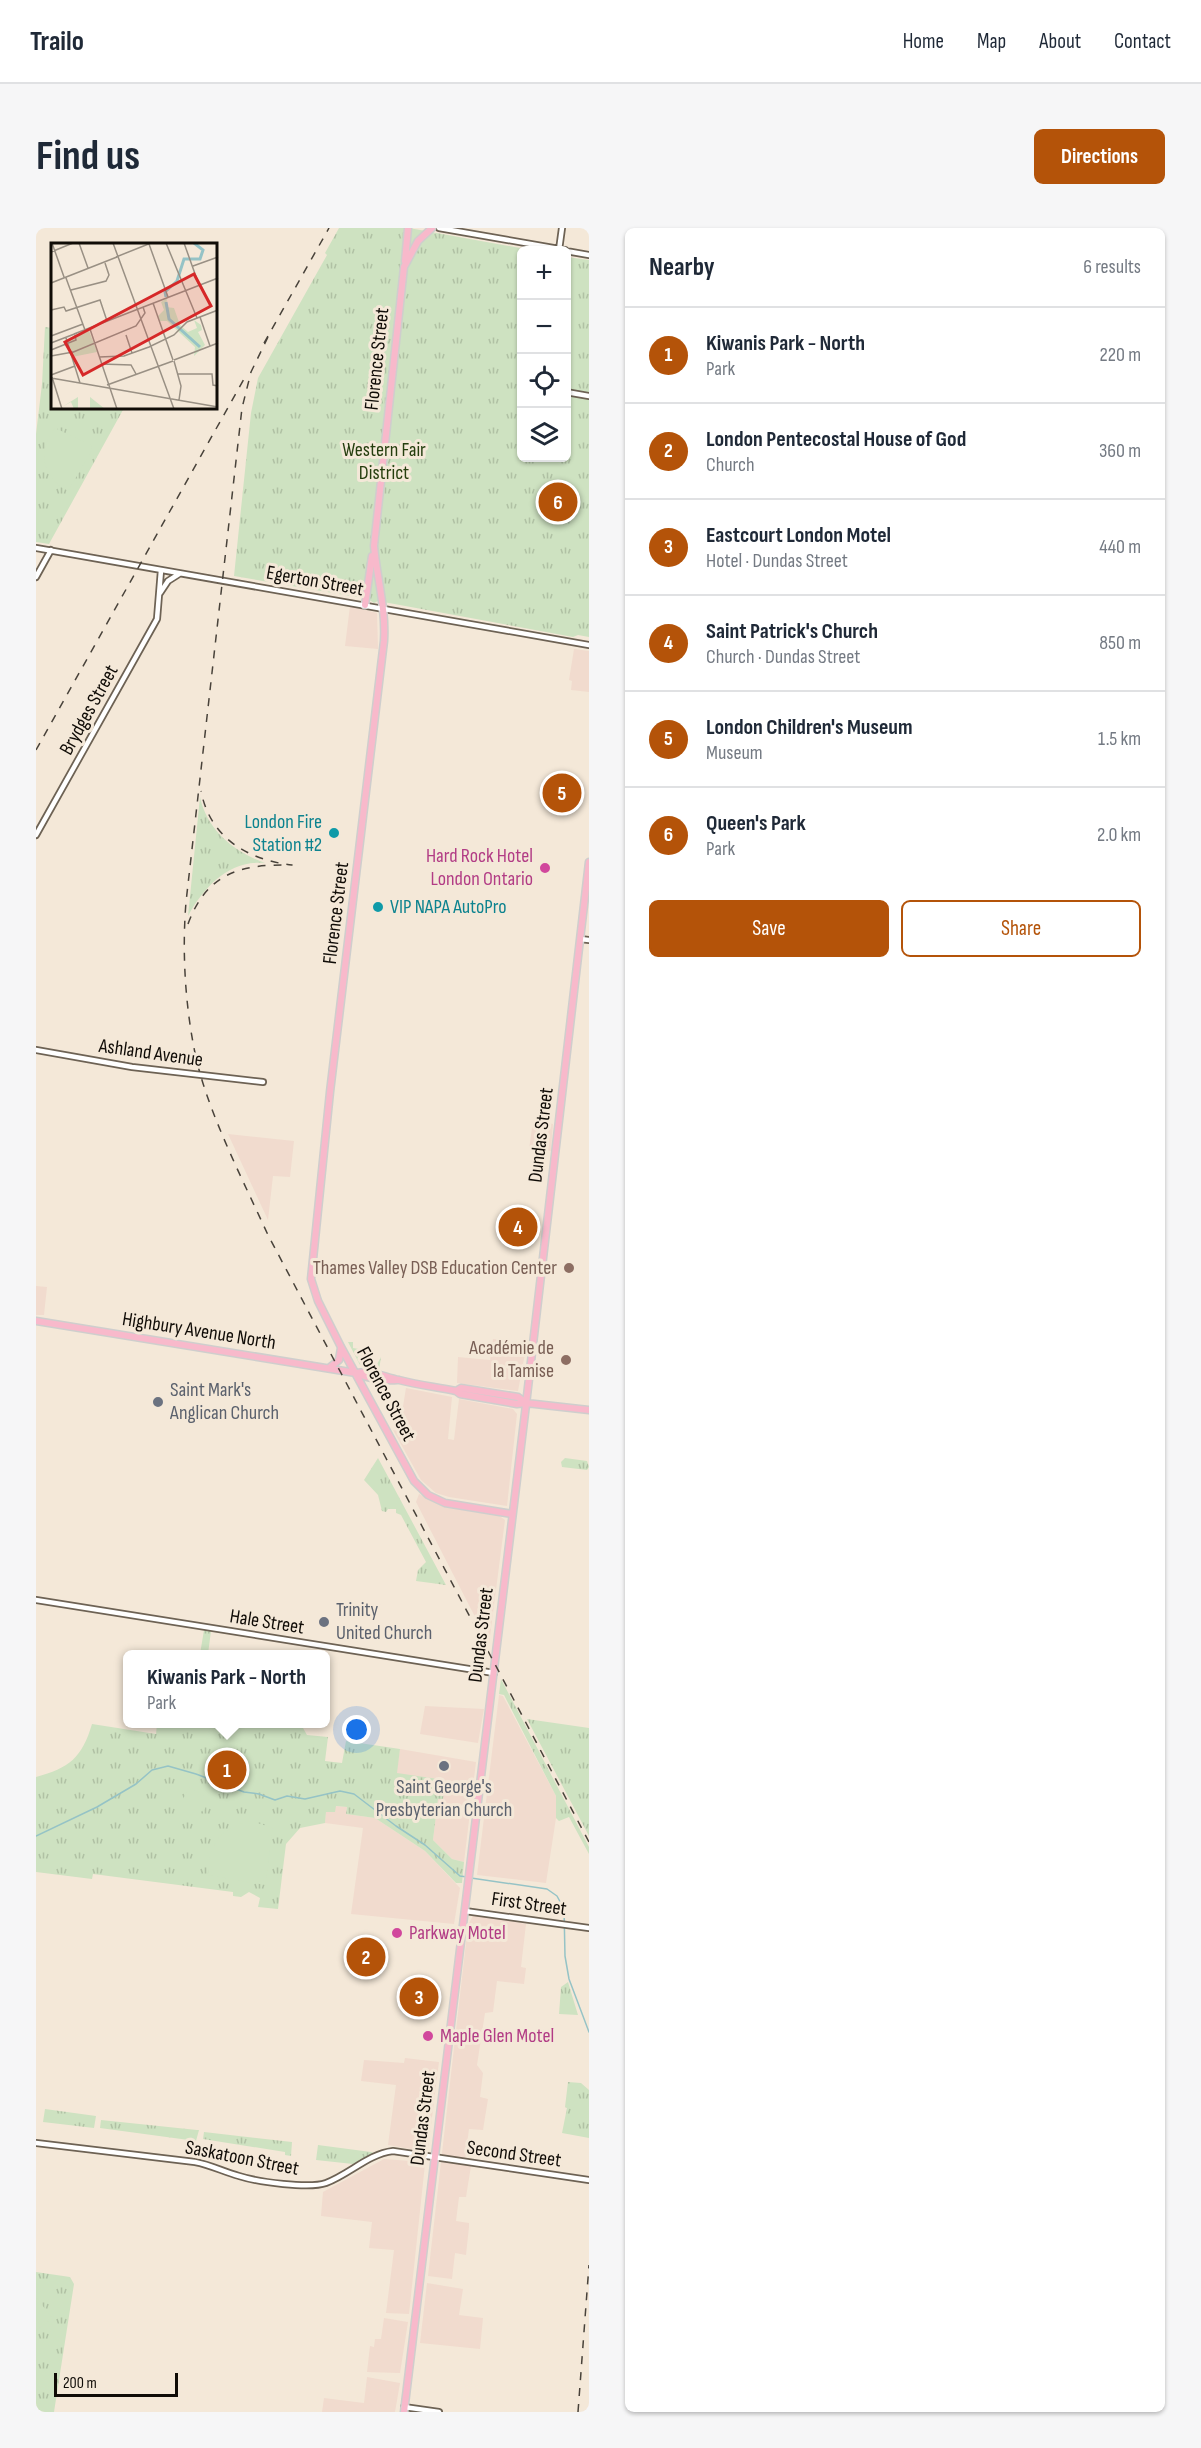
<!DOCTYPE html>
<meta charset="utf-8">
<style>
:root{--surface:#fff;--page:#f6f6f7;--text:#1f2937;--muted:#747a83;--line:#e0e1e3;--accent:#b45309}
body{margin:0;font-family:"Sofia Sans Condensed",sans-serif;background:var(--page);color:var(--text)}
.controls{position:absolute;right:18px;top:18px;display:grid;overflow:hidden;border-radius:9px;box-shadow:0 2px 4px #0004}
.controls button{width:54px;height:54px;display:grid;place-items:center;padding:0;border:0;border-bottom:2px solid var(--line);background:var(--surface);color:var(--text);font:30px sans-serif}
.scale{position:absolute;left:18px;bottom:15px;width:124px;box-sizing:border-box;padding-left:6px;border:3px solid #100c07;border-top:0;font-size:16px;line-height:21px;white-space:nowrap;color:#100c07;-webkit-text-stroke:4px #f4e8d8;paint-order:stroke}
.you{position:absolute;left:321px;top:1502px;width:21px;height:21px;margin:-15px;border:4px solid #fff;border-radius:50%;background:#1a73e8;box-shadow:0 0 0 9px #1a73e833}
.badge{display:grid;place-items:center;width:39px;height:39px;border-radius:50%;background:var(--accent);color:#fff;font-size:20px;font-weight:700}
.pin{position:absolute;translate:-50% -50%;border:3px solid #fff;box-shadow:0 2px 6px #0006}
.popup{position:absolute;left:87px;top:1422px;width:207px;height:78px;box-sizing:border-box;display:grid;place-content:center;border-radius:9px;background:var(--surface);filter:drop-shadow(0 2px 4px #0005);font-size:20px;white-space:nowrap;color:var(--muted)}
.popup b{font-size:22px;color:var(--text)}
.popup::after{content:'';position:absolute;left:50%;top:100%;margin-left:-12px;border:12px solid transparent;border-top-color:var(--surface)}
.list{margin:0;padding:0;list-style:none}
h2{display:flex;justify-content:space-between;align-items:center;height:78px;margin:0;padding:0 24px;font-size:26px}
h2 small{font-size:20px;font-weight:400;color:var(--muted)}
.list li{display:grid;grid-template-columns:39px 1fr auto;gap:18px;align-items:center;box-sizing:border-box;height:96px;padding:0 24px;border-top:2px solid var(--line)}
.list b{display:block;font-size:22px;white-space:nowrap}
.list p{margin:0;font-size:20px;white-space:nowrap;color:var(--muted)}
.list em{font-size:20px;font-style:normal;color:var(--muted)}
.actions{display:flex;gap:12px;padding:18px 24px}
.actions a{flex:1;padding:14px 0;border:2px solid var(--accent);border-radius:9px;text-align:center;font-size:21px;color:var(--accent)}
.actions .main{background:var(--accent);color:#fff}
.icon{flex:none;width:33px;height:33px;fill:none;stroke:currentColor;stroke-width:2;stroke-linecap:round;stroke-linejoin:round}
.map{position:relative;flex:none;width:553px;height:2184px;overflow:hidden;border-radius:9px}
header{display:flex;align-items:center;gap:36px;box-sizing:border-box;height:84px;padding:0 30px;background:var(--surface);border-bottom:2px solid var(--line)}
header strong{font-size:28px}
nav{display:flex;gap:33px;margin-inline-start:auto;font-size:21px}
.intro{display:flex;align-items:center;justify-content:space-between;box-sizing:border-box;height:144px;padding:0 36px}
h1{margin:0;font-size:42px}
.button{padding:15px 27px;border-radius:9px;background:var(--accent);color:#fff;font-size:21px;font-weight:700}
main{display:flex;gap:36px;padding:0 36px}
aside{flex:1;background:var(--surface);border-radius:9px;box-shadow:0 2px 4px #0004}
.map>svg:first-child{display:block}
.commercial{fill:#f1dbce}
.grass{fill:url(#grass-tufts)}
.pitch{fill:#cee2c1}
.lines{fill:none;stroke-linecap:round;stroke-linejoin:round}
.stream{stroke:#95c3c6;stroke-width:1.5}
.minor-casing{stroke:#6d6254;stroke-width:8}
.major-casing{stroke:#cfcecd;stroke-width:9}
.minor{stroke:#fff;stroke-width:4.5}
.major{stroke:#f8b9cb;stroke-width:6}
.rail{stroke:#48423a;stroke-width:1.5;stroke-dasharray:8 8;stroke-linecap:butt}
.culture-dot{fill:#0f9aa8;stroke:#f4e8d8;stroke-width:2}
.hotel-dot{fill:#d1479c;stroke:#f4e8d8;stroke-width:2}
.education-dot{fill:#8d6e63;stroke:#f4e8d8;stroke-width:2}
.worship-dot{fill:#6b7280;stroke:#f4e8d8;stroke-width:2}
.labels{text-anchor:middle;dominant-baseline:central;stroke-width:6;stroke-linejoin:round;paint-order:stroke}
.street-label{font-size:20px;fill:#100c07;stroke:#f4e8d8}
.park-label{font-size:20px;fill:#253e0e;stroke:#f4e8d8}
.culture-label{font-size:20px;fill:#0d838f;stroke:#f4e8d8;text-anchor:end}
.hotel-label{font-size:20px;fill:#b23c85;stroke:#f4e8d8;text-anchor:start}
.education-label{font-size:20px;fill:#785e54;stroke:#f4e8d8;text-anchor:end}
.worship-label{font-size:20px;fill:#5b616d;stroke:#f4e8d8;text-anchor:start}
.inset-river{fill:none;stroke:#95c3c6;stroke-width:3}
.inset-road{fill:none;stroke:#999084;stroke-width:1.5}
.view{fill:#d62828;fill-opacity:0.15;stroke:#d62828;stroke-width:3}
.inset-edge{fill:none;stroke:#100c07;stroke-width:3}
</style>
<header>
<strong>Trailo</strong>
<nav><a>Home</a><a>Map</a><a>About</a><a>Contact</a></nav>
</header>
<div class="intro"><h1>Find us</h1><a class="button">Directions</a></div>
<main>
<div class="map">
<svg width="553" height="2184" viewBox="0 0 553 2184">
<defs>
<pattern id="grass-tufts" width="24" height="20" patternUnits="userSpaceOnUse" patternTransform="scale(1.5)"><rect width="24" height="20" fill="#cee2c1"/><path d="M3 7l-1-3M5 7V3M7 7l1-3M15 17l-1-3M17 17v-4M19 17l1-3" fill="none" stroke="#b0c1a4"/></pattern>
</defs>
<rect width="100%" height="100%" fill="#f4e8d8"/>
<path class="commercial" d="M314,378L341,385L342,421L309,418Z
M538,421L553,423V464L535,462L536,453L533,452Z
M497,893L517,896L515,923L493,921Z
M192,906L258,913L254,949L237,948L232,992Z
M0,1058L11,1059L8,1087H0Z
M457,1111L491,1115L482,1163L421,1155L422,1129L454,1132Z
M370,1160L416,1169L412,1211L418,1212L423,1171L477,1181L481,1186L471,1278L413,1269L400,1265L385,1252L357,1202L363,1203Z
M383,1266L406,1278L462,1287L469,1292L453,1416L380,1274Z
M463,1467L467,1468L520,1568V1590L510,1655L441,1647Z
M389,1478L448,1481L442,1515L384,1506Z
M364,1521L440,1534L428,1634L416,1631L397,1612L402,1570L406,1571L360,1545Z
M299,1578L311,1579L310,1586L339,1590L389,1623L424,1660L418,1696L315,1686L327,1600L289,1595L290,1583Z
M438,1686L490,1696L485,1739L490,1740L488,1756L461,1753L457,1784L449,1785L441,1837L447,1845L444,1869L452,1871L447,1902L433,1901L429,1932L435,1938L430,1969H423L420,1993L433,1995V1999L430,2027L419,2025L416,2051L392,2048L432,1697Z
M369,1830L403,1834L392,1921L386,1923L352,1917L360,1857L325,1853L328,1832L368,1835Z
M348,1931L388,1934L389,1936L373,2086L350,2085L358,2022L333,2020L336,1994L285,1988L287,1964Z
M391,2055L427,2061L423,2087L447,2090L444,2121L384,2115Z
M348,2090L372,2094L364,2145L331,2144L334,2118L338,2119L339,2111H345Z
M331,2149L364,2155L359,2184H286L288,2170L328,2175Z"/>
<path class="grass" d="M303,0H373L495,22H485V230H530L531,29L553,32V409L542,407L537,409L342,373L338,375L332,371L198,348L215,185L222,150L291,27L289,25Z
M9,99L16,100V180H88L13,316L0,314V206L6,156Z
M164,569C171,602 198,624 229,635C193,632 168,659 152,688Z
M312,1114H317V1120L334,1123L328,1131L332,1138H340L345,1129L343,1142L324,1137Z
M342,1230L410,1357L380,1353L382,1342L390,1334L365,1287L360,1285V1281H352L350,1284L346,1283L342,1267L328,1252Z
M529,1230L551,1233L553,1239L551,1242L526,1239L525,1234Z
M168,1402L175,1403L172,1426H164Z
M465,1451L553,1619V1626L533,1589L523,1593L520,1590V1568L468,1467L463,1466Z
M491,1491L553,1500V1608Z
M56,1496L120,1506L121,1496H268L267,1500L271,1507L292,1509L289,1533L306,1535L310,1513L364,1521L361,1545L409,1552L407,1571H402L397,1612L416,1631L428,1634L426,1655H420L389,1623L339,1590L310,1586L311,1579L300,1578L299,1584H290L289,1595L264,1600L250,1616L242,1681L222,1679L224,1670L213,1664L205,1669L197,1668V1664L57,1646L56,1651L0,1644V1549C33,1540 46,1530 56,1496Z
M532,1754L542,1787L523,1786L525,1759Z
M532,1854L545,1855L553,1862V1910L526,1905L531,1880L529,1879Z
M9,1881L60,1888L58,1900L7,1894Z
M65,1892L161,1902H163L160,1913L64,1900Z
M168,1904L256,1914L255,1928L249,1927V1924L167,1911Z
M282,1917L335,1924L338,1925L317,1936L280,1932Z
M0,2044L34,2049L38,2056L18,2184H0Z"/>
<path class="pitch" d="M19,200L55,217L56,222L32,263C6,250 1,223 19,200Z
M153,1559L171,1569L169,1581L162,1586H153L143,1579Z
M215,1593L237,1600L229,1657L172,1647C173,1616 183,1600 215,1593Z
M0,2069L16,2090L0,2103Z"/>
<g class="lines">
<path class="stream" d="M0,1608L61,1579L100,1556L116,1542L132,1538L160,1546L208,1564L223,1566L239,1572L251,1568L269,1571L304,1563L318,1566L360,1598L389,1617L424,1648L431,1649
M435,1650L511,1661L521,1668L528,1681L529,1728L533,1751L553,1804"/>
<g class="minor-casing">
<path id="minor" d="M403,0L529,22
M523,22L526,0
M530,23L553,27
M530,164L553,168
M0,320L553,417
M0,349L15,322
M124,365L132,353L143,346
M0,607L121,391L125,342
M544,711L553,712
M0,822L96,839L227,854
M0,1372L458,1445
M429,1683L553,1700
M0,1915L159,1934C175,1937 188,1944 203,1948C222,1954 273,1961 290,1955C314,1946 332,1926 357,1923L553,1952
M368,2179L403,2184"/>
</g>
<g class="major-casing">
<path id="major" d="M396,0L382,13L368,39L338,318C341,350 350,380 348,413L294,864L275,1051L282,1073L305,1119L378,1253L392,1267L409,1275L476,1286
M369,33L372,0
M329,377L336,328
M0,1093L320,1145C334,1151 346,1153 361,1152
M293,1140L303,1132L305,1120
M321,1145C336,1142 348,1149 363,1152C382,1157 401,1159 420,1163L424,1166L481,1176L490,1175L553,1182
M420,1163L425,1160L482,1169L490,1175
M368,2184L489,1185L553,634"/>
</g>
<use href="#minor" class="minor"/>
<use href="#major" class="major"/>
<path class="rail" d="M232,109L215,144L206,180L150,674C146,723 149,776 159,825C171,883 207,952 232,1007L553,1614
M228,115L293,0
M0,522L208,151
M152,696C171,644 206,636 256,637C212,632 174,610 165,563
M542,2184L553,2037"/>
</g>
<g class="culture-dot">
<circle cx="298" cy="605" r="6"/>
<circle cx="342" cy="679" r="6"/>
</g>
<g class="hotel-dot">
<circle cx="509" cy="640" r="6"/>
<circle cx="361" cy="1705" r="6"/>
<circle cx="392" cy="1808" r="6"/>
</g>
<g class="education-dot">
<circle cx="533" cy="1040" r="6"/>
<circle cx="530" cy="1132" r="6"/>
</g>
<g class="worship-dot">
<circle cx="122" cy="1174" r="6"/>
<circle cx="288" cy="1394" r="6"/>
<circle cx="408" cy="1538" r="6"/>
</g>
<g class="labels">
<g class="street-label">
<text transform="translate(341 131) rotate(-84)">Florence Street</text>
<text transform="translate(279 353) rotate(10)">Egerton Street</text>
<text transform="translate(53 482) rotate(-61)">Brydges Street</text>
<text transform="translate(300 685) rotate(-83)">Florence Street</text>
<text transform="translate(115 825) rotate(8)">Ashland Avenue</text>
<text transform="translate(505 907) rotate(-83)">Dundas Street</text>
<text transform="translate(163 1103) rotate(9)">Highbury Avenue North</text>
<text transform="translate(350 1166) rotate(62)">Florence Street</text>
<text transform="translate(231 1394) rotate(9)">Hale Street</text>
<text transform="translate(445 1407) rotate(-83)">Dundas Street</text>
<text transform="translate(493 1676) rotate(8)">First Street</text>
<text transform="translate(387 1890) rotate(-83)">Dundas Street</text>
<text transform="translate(478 1926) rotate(8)">Second Street</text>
<text transform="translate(206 1930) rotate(11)">Saskatoon Street</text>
</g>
<g class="park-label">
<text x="348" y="222">Western Fair<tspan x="348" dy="23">District</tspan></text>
</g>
<g class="culture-label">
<text x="286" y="594">London Fire<tspan x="286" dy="23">Station #2</tspan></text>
<text x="354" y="679" text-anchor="start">VIP NAPA AutoPro</text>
</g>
<g class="hotel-label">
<text x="497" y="628" text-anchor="end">Hard Rock Hotel<tspan x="497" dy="23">London Ontario</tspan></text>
<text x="373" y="1705">Parkway Motel</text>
<text x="404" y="1808">Maple Glen Motel</text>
</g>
<g class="education-label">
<text x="521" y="1040">Thames Valley DSB Education Center</text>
<text x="518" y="1120">Académie de<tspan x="518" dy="23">la Tamise</tspan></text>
</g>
<g class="worship-label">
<text x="134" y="1162">Saint Mark's<tspan x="134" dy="23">Anglican Church</tspan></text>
<text x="300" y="1382">Trinity<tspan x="300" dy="23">United Church</tspan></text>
<text x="408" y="1559" text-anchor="middle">Saint George's<tspan x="408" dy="23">Presbyterian Church</tspan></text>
</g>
</g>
<g transform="translate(15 15)">
<rect width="166" height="166" fill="#f4e8d8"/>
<path d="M116,55L115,64L123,65L129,82L137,89L146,85L143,77L150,82L151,87L147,89L154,102L143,113L144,104L116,78H109L107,73L113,67L110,59ZM37,85L46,109L21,114L16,97ZM27,154V165L39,166V154L54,166H23L20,159L11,164Z" fill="#cee2c1"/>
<path class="inset-river" d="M115,54L114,49L126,38L133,16H149L152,7L143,0M115,59L118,76L149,104"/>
<path class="inset-road" d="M1,0L13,34M28,0L37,25M62,0L123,166M115,0L146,75M133,0L148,42M98,1L117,54M0,9L22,0M65,14L100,0M142,23L167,14M15,35L34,87M0,40L66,14M20,47L55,38L58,32L54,20M102,60L122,117M0,67L13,64L15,68L49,57L56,78M149,74L159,103M39,86L66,166M23,91L167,35M75,92L81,110M0,93L32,81M15,95L29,140M0,100L26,90M0,107L25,97L24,92M20,110L85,83L94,70L92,64M0,113L22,109M48,114L73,113L98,104L123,92L136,79L167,67M123,117L167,100M123,118L130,143L128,157M50,121L80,122L85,131M126,131H161L162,142L167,143M0,132L24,123M1,134L11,166M0,135L167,164M56,142L122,118"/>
<path class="view" d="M143,31L160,63L32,132L14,99Z"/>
<rect width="166" height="166" class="inset-edge"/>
</g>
</svg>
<div class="controls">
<button>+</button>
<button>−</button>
<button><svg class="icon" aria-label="locate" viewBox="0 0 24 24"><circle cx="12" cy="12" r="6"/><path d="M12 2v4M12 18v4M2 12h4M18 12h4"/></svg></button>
<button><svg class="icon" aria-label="layers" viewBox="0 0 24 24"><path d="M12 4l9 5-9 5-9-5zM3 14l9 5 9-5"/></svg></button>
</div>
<div class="scale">200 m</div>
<div class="you"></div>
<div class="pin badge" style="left:191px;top:1542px">1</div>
<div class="popup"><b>Kiwanis Park - North</b>Park</div>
<div class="pin badge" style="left:330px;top:1729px">2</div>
<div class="pin badge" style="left:383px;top:1769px">3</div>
<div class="pin badge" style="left:482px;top:999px">4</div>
<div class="pin badge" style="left:526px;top:565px">5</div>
<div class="pin badge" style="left:522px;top:274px">6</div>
</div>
<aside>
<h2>Nearby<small>6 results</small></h2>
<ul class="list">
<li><span class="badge">1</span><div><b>Kiwanis Park - North</b><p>Park</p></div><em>220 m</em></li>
<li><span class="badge">2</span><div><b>London Pentecostal House of God</b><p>Church</p></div><em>360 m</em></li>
<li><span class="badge">3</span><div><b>Eastcourt London Motel</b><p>Hotel · Dundas Street</p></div><em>440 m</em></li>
<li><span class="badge">4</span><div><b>Saint Patrick's Church</b><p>Church · Dundas Street</p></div><em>850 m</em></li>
<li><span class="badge">5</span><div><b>London Children's Museum</b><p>Museum</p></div><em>1.5 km</em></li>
<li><span class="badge">6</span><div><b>Queen's Park</b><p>Park</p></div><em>2.0 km</em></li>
</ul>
<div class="actions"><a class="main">Save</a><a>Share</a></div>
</aside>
</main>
